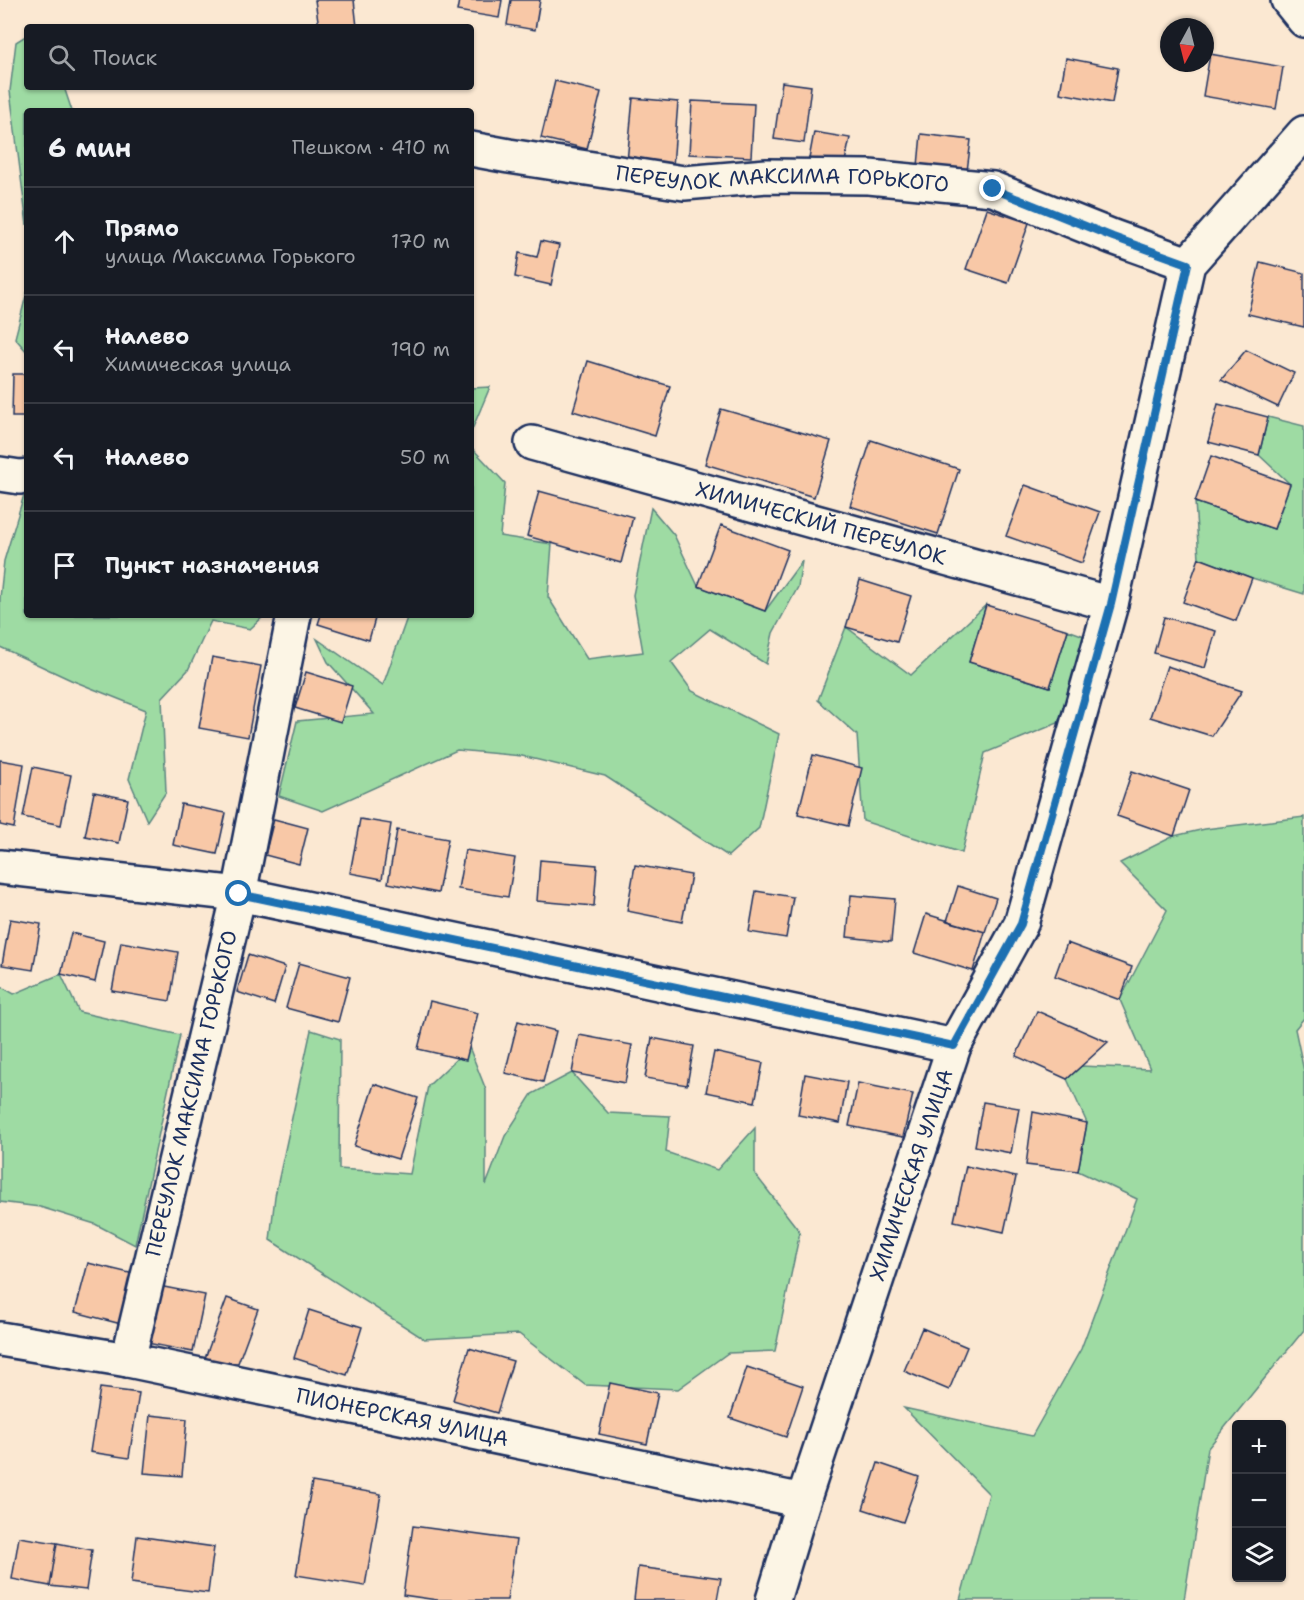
<!DOCTYPE html>
<html lang="ru">
<meta charset="utf-8">
<style>
:root{--surface:#171b24;--page:#242831;--text:#f1f3f6;--muted:#9ea1a6;--line:#363941}
body{margin:0;font-family:"Shantell Sans",sans-serif;background:var(--page);color:var(--text)}
.controls{position:absolute;right:18px;bottom:18px;display:grid;overflow:hidden;border-radius:6px;box-shadow:0 2px 4px #0004}
.controls button{width:54px;height:54px;display:grid;place-items:center;padding:0;border:0;border-bottom:2px solid var(--line);background:var(--surface);color:var(--text);font:30px sans-serif}
.compass{position:absolute;left:1160px;top:18px;width:54px;height:54px;border-radius:50%;background:var(--surface);box-shadow:0 2px 4px #0004;rotate:187deg}
.stop{position:absolute;width:18px;height:18px;margin:-14px;border:4px solid #1f6fb2;border-radius:50%;background:#fff}
.stop.end{background:#1f6fb2;border-color:#fff;box-shadow:0 2px 6px #0008}
.list{margin:0;padding:0;list-style:none}
h2{display:flex;justify-content:space-between;align-items:center;height:78px;margin:0;padding:0 24px;font-size:26px}
h2 small{font-size:20px;font-weight:400;color:var(--muted)}
.list li{display:grid;grid-template-columns:39px 1fr auto;gap:18px;align-items:center;box-sizing:border-box;height:108px;padding:0 24px;border-top:2px solid var(--line)}
.list b{display:block;font-size:22px;white-space:nowrap}
.list p{margin:0;font-size:20px;white-space:nowrap;color:var(--muted)}
.list em{font-size:20px;font-style:normal;color:var(--muted)}
.icon{flex:none;width:33px;height:33px;fill:none;stroke:currentColor;stroke-width:2;stroke-linecap:round;stroke-linejoin:round}
.map{position:relative;flex:none;width:1304px;height:1600px;overflow:hidden}
.search{position:absolute;background:var(--surface);box-shadow:0 2px 4px #0004;left:24px;top:24px;width:450px;height:66px;display:flex;align-items:center;gap:15px;box-sizing:border-box;padding:0 21px;border-radius:6px;color:var(--muted);font-size:22px}
.panel{position:absolute;background:var(--surface);box-shadow:0 2px 4px #0004;left:24px;top:108px;width:450px;height:510px;border-radius:6px}
.map>svg:first-child{display:block}
.green{fill:#9edba3;stroke:#5c8580;stroke-width:1.5}
.building{fill:#f8c8a7;stroke:#1b2f5e;stroke-width:1.5}
.lines{fill:none;stroke-linecap:round;stroke-linejoin:round}
.minor-casing{stroke:#1b2f5e;stroke-width:38}
.minor{stroke:#fcf5e5;stroke-width:33}
.route{stroke:#1f6fb2;stroke-width:8}
.labels{text-anchor:middle;dominant-baseline:central;stroke-width:6;stroke-linejoin:round;paint-order:stroke}
.street-label{font-size:21px;fill:#1b2f5e;stroke:#fcf5e5}
</style>
<div class="map">
<svg width="1304" height="1600" viewBox="0 0 1304 1600">
<rect width="100%" height="100%" fill="#fbe8d2"/>
<filter id="ink" filterUnits="userSpaceOnUse"><feTurbulence type="fractalNoise" baseFrequency=".0167" numOctaves="2"/><feDisplacementMap in="SourceGraphic" scale="12" xChannelSelector="R" yChannelSelector="G"/><feConvolveMatrix kernelMatrix="1 2 1 2 8 2 1 2 1" color-interpolation-filters="sRGB"/></filter>
<g filter="url(#ink)">
<path class="green" d="M27,35V87H64L72,111H27V225L10,91L16,42Z
M27,292V352L15,338Z
M490,387L471,432V388Z
M1268,417L1304,426V594L1252,578L1199,558L1195,502L1274,529L1290,484L1259,455Z
M471,447L505,483L500,536L552,544L548,597L587,659L643,652L633,595L651,508L674,535L698,586L765,611L802,561L798,587L773,633L766,664L710,629L671,662L692,691L779,734L759,828L728,856L605,776L522,756L457,750L323,811L279,796L297,721L374,714L328,662L317,639L383,685L408,615H471Z
M24,495H27V615H265L250,629L211,621L188,670L162,698L166,792L147,821L129,779L146,710L71,680L0,647V598L4,561Z
M986,605L969,662L1050,687L1068,630L1087,637L1058,723L985,753L962,853L863,821L857,735L818,700L846,627L911,675Z
M1304,817V1018L1295,1029L1304,1071V1330L1208,1448L1184,1600H960L989,1494L904,1408L1032,1436L1081,1349L1137,1199L1078,1171L1087,1123L1067,1079L1081,1066L1150,1069L1120,1000L1167,910L1120,863L1174,836L1205,829Z
M61,974L79,1012L180,1035L135,1245L95,1224L40,1207L0,1202V986L14,994Z
M311,1030L340,1039L339,1169L410,1174L428,1086L469,1047L486,1090V1185L505,1136L532,1094L572,1073L608,1113L670,1116L666,1152L717,1170L755,1128V1174L800,1232L775,1351L728,1353L678,1389L585,1385L519,1334L424,1339L270,1240L275,1196Z"/>
<path class="building" d="M315,0H354L357,27H319Z
M459,0H502L499,18L457,11Z
M511,0H540L535,30L507,25Z
M1210,54L1283,67L1276,109L1203,96Z
M1066,58L1118,68L1112,103L1060,93Z
M555,81L601,92L587,149L541,138Z
M782,82L811,86L804,143L774,139Z
M633,98L678,102L673,166L627,162Z
M692,101L754,104L751,157L689,154Z
M814,132L850,138L844,166L809,159Z
M921,134L971,140L967,171L918,166Z
M987,209L1029,223L1008,283L966,269Z
M541,241L559,245L551,285L515,277L519,253L537,257Z
M1260,262L1304,273V327L1248,314Z
M1246,350L1294,373L1278,407L1221,380Z
M588,361L670,386L655,436L573,411Z
M13,374H27V417H12Z
M1218,404L1268,417L1259,455L1208,442Z
M721,409L831,441L814,497L705,464Z
M871,440L959,469L938,534L850,506Z
M1211,456L1290,484L1274,529L1195,502Z
M1025,485L1100,512L1082,563L1006,536Z
M539,491L633,517L621,563L527,536Z
M721,525L788,550L765,611L698,586Z
M1199,558L1252,578L1236,621L1183,602Z
M860,580L911,596L897,642L846,627Z
M986,605L1068,630L1050,687L969,662Z
M321,615H376L369,640L318,624Z
M1164,617L1216,631L1205,668L1154,653Z
M212,657L261,666L248,737L199,728Z
M1167,666L1242,691L1212,736L1150,717Z
M306,672L352,686L341,722L295,708Z
M813,755L862,768L848,826L798,814Z
M0,760L24,764L14,828L0,825Z
M33,767L71,775L61,825L23,817Z
M1132,771L1189,790L1174,836L1117,816Z
M94,792L128,799L119,843L85,836Z
M181,804L226,813L217,854L173,845Z
M274,819L308,828L299,864L265,855Z
M360,819L391,824L382,879L350,873Z
M397,830L448,839L438,893L388,883Z
M465,850L515,858L508,897L458,889Z
M540,860L597,865L594,906L537,901Z
M635,865L691,875L682,922L627,911Z
M958,886L996,898L985,932L947,921Z
M756,891L793,897L786,938L749,932Z
M851,895L895,899L891,942L847,937Z
M926,914L985,932L973,971L914,953Z
M10,919L41,924L33,970L2,965Z
M71,933L104,941L95,982L61,974Z
M121,942L178,952L170,1001L112,991Z
M1067,943L1132,967L1120,1000L1055,976Z
M248,955L285,967L274,1004L237,992Z
M299,963L350,977L338,1022L286,1008Z
M430,1001L478,1013L466,1060L418,1049Z
M1037,1011L1108,1042L1067,1079L1016,1056Z
M518,1021L556,1031L543,1082L505,1073Z
M579,1035L632,1045L625,1083L572,1073Z
M652,1038L694,1046L687,1085L645,1078Z
M714,1052L763,1063L755,1102L706,1092Z
M805,1074L847,1082L840,1123L798,1115Z
M858,1083L913,1094L903,1137L849,1126Z
M374,1084L418,1098L398,1159L354,1146Z
M983,1102L1019,1108L1011,1153L975,1146Z
M1033,1112L1087,1123L1078,1171L1026,1165Z
M966,1166L1016,1177L1004,1232L954,1221Z
M88,1263L138,1275L125,1325L75,1312Z
M159,1286L205,1295L193,1352L147,1343Z
M227,1298L258,1309L238,1363L204,1361Z
M309,1310L362,1327L347,1375L294,1358Z
M922,1328L967,1347L949,1390L904,1371Z
M469,1348L513,1361L497,1413L453,1400Z
M747,1367L803,1386L786,1437L730,1418Z
M610,1383L658,1393L647,1444L599,1434Z
M100,1388L139,1393L129,1458L90,1452Z
M150,1415L187,1419L182,1476L144,1473Z
M878,1463L919,1477L903,1522L863,1509Z
M312,1482L381,1494L365,1586L296,1575Z
M413,1526L516,1540L507,1600H437L403,1595Z
M137,1536L214,1547L208,1593L131,1583Z
M19,1537L57,1543L50,1586L12,1579Z
M57,1543L92,1550L86,1590L50,1586Z
M638,1567L721,1578L717,1600H634Z"/>
<g class="lines">
<g class="minor-casing">
<g id="minor">
<path d="M1288,0L1304,20"/>
<path id="s1" d="M471,149L509,156L684,183L767,176L869,177L993,189L1113,237L1188,264"/>
<path id="s2" d="M532,443L1111,604"/>
<path d="M0,474L20,477L27,476"/>
<path d="M0,867L239,894L954,1046"/>
<path id="s3" d="M0,1339L128,1360L803,1501"/>
<path id="s4" d="M128,1360L239,894L294,615"/>
<path id="s5" d="M773,1600L803,1501L954,1046L1021,924L1111,604L1188,264L1304,133"/>
</g>
</g>
<use href="#minor" class="minor"/>
</g>
</g>
<g class="lines" filter="url(#ink)">
<path class="route" d="M239,894L954,1046L1021,924L1111,604L1188,264L1113,237L993,189"/>
</g>
<g class="labels">
<g class="street-label">
<text stroke="none"><textPath href="#s1" startOffset="314">ПЕРЕУЛОК МАКСИМА ГОРЬКОГО</textPath></text>
<text stroke="none"><textPath href="#s2" startOffset="300">ХИМИЧЕСКИЙ ПЕРЕУЛОК</textPath></text>
<text stroke="none"><textPath href="#s4" startOffset="274">ПЕРЕУЛОК МАКСИМА ГОРЬКОГО</textPath></text>
<text stroke="none"><textPath href="#s5" startOffset="447">ХИМИЧЕСКАЯ УЛИЦА</textPath></text>
<text stroke="none"><textPath href="#s3" startOffset="410">ПИОНЕРСКАЯ УЛИЦА</textPath></text>
</g>
</g>
</svg>
<div class="controls">
<button>+</button>
<button>−</button>
<button><svg class="icon" aria-label="layers" viewBox="0 0 24 24"><path d="M12 4l9 5-9 5-9-5zM3 14l9 5 9-5"/></svg></button>
</div>
<svg class="compass" viewBox="-18 -18 36 36"><path d="M0-13l5 13h-10z" fill="#e53935"/><path d="M0 13l5-13h-10z" fill="#9ea1a6"/></svg>
<div class="stop" style="left:239px;top:894px"></div>
<div class="stop end" style="left:993px;top:189px"></div>
<div class="search"><svg class="icon" aria-label="search" viewBox="0 0 24 24"><circle cx="10" cy="10" r="6"/><path d="M15 15l6 6"/></svg>Поиск</div>
<section class="panel">
<h2>6 мин<small>Пешком · 410 m</small></h2>
<ul class="list">
<li><svg class="icon" aria-label="ahead" viewBox="0 0 24 24"><path d="M12 20V5M6 11l6-6 6 6"/></svg><div><b>Прямо</b><p>улица Максима Горького</p></div><em>170 m</em></li>
<li><svg class="icon" aria-label="left" viewBox="0 0 24 24"><path d="M17 20v-9H6M10 6l-5 5 5 5"/></svg><div><b>Налево</b><p>Химическая улица</p></div><em>190 m</em></li>
<li><svg class="icon" aria-label="left" viewBox="0 0 24 24"><path d="M17 20v-9H6M10 6l-5 5 5 5"/></svg><div><b>Налево</b></div><em>50 m</em></li>
<li><svg class="icon" aria-label="arrive" viewBox="0 0 24 24"><path d="M6 21V4h12l-3 4 3 4H6"/></svg><div><b>Пункт назначения</b></div></li>
</ul>
</section>
</div>
